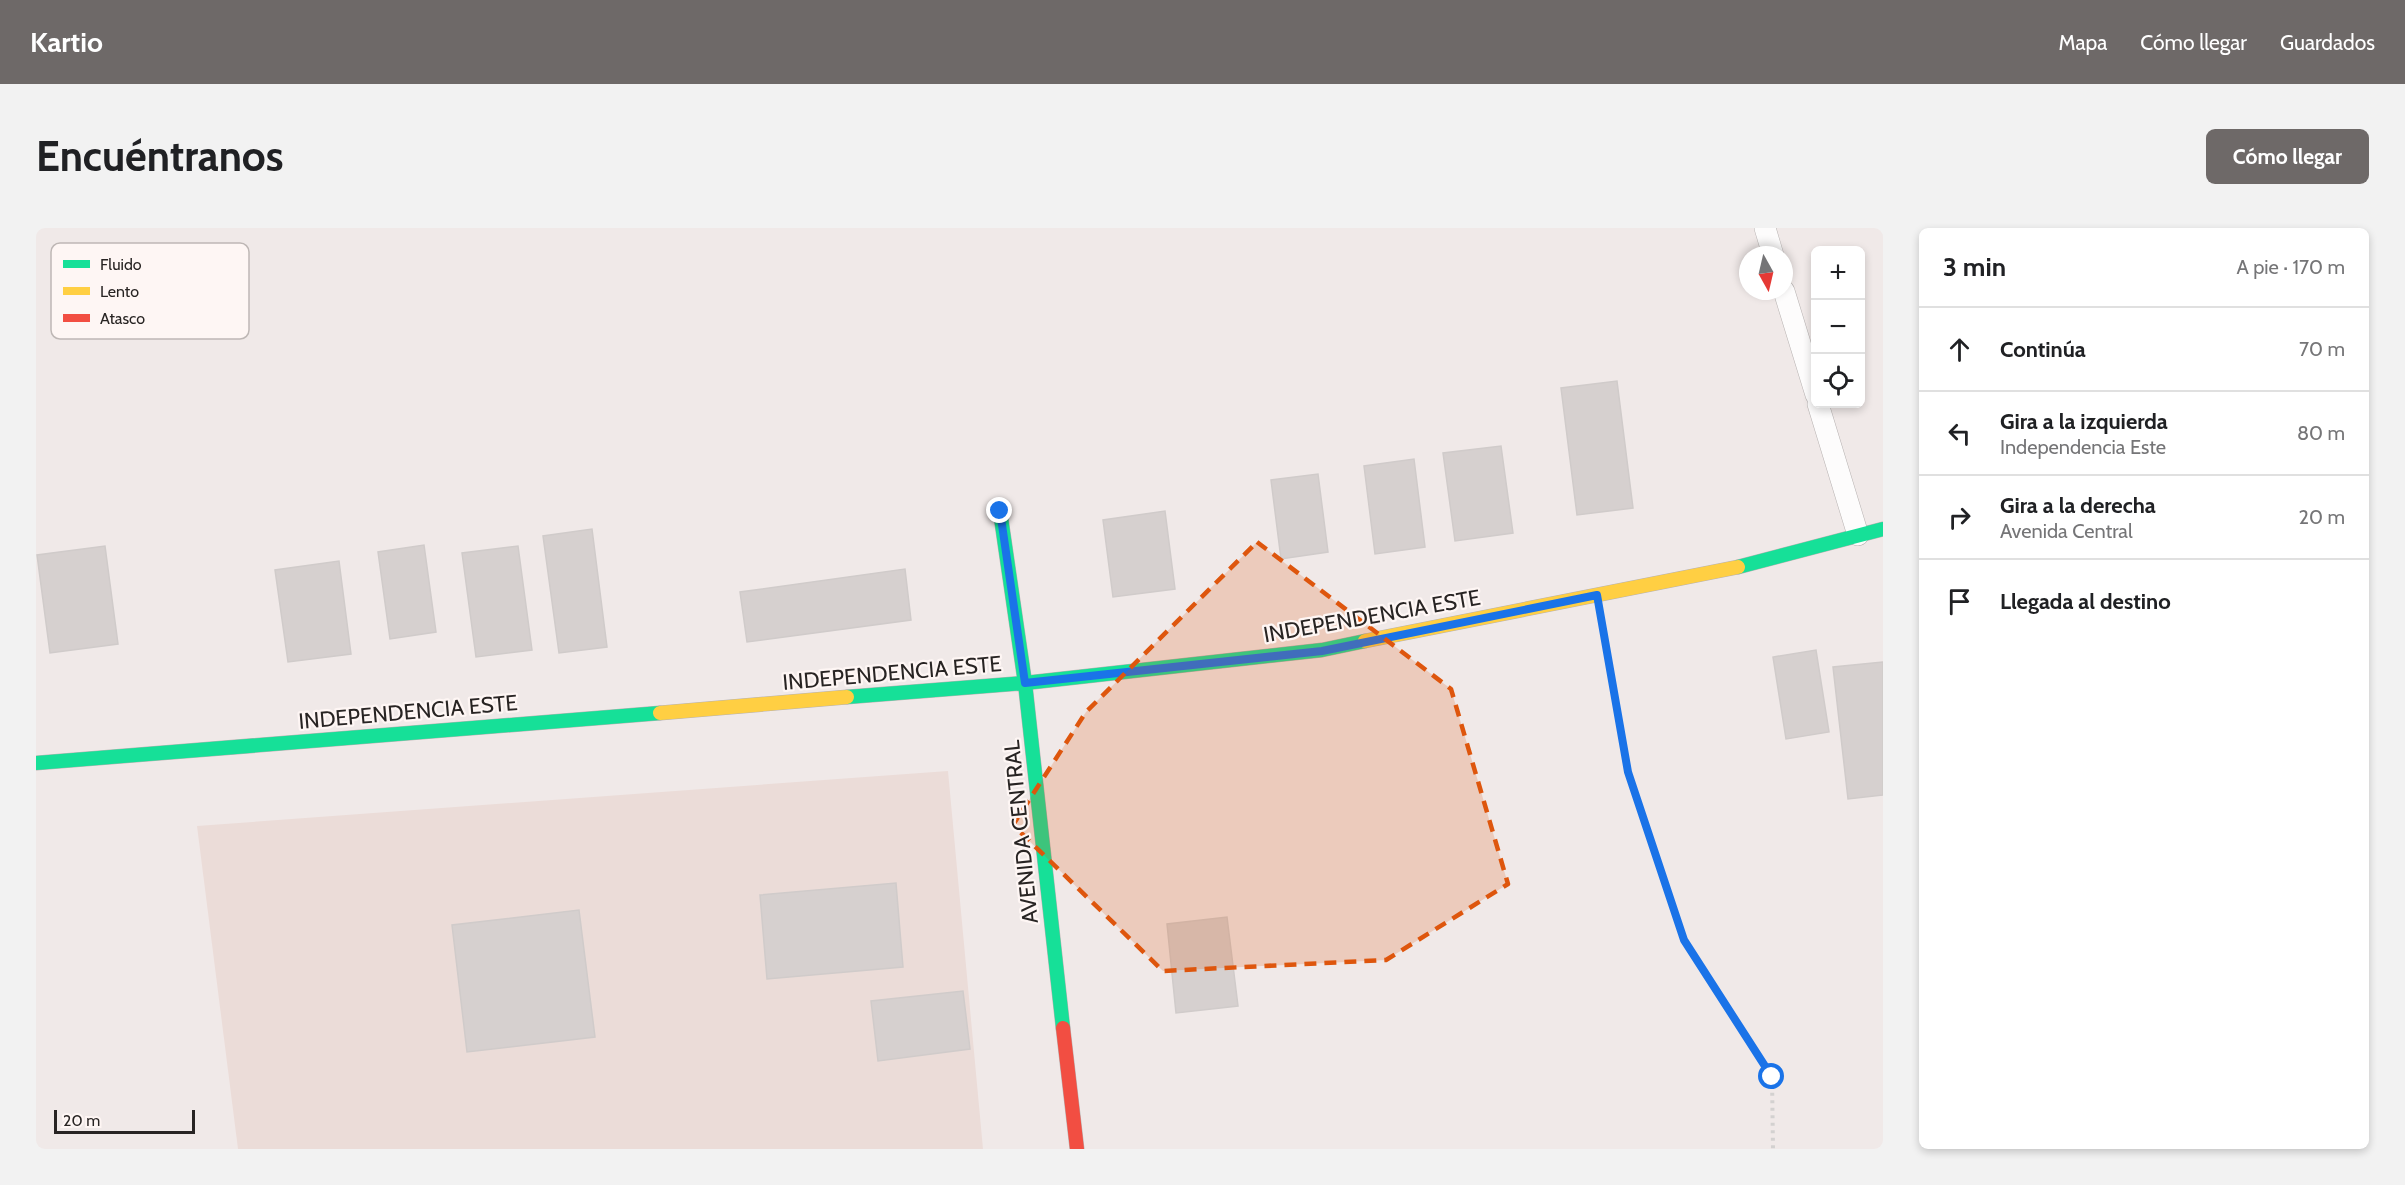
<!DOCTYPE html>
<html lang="es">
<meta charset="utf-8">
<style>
:root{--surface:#fff;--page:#f2f2f2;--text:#202124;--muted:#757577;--line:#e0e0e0;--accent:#6e6968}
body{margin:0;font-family:Cabin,sans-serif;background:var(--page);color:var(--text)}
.controls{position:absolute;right:18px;top:18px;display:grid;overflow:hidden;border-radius:9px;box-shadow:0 3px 9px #0003}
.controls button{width:54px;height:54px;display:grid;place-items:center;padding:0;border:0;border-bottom:2px solid var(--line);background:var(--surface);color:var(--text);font:30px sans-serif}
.compass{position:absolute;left:1703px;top:18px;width:54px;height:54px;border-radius:50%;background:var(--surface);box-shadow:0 3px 9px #0003;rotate:172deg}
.scale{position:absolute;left:18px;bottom:15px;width:141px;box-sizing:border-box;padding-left:6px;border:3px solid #282423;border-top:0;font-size:16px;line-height:21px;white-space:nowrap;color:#282423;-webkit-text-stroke:4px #fef6f4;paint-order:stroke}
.stop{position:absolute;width:18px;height:18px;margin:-14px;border:4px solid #1a73e8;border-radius:50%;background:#fff}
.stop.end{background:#1a73e8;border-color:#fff;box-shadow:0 2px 6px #0008}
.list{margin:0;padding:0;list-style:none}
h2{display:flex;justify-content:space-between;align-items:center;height:78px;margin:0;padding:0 24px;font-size:26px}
h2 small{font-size:20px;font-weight:400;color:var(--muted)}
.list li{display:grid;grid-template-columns:39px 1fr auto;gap:18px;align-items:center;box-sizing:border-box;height:84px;padding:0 24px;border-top:2px solid var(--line)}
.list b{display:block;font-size:22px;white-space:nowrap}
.list p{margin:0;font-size:20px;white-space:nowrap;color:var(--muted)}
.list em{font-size:20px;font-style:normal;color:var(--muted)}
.icon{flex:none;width:33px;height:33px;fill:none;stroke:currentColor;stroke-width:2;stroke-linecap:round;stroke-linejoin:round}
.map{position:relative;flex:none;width:1847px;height:921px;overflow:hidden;border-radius:9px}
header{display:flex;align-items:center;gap:36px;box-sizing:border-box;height:84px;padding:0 30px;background:var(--accent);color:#fff}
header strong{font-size:28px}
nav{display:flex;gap:33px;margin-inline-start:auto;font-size:21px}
.intro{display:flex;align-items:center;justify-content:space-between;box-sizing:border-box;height:144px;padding:0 36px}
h1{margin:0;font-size:42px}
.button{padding:15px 27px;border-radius:9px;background:var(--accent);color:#fff;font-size:21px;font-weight:700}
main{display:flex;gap:36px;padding:0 36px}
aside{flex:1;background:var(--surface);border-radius:9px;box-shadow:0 3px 9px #0003}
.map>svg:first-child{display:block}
.built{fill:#ebdcd8}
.building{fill:#d6d0cf;stroke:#d0cbca;stroke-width:1.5}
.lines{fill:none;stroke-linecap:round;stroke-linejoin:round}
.lane-casing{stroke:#b7b2b1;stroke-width:22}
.fast-casing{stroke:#b7b2b1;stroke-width:15}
.slow-casing{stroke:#b7b2b1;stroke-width:15}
.jam-casing{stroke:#b7b2b1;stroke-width:15}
.path{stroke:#d3d1d0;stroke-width:4;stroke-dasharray:3 4.5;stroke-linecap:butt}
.lane{stroke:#fdfcfc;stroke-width:21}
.fast{stroke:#16e098;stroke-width:14}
.slow{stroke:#ffcf43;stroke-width:14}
.jam{stroke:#f24e42;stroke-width:14}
.route{stroke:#1a73e8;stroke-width:8}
.marked{fill:#de560d;fill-opacity:0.2;stroke:#de560d;stroke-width:4.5;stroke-dasharray:12 8;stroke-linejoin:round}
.labels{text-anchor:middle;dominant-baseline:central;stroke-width:4.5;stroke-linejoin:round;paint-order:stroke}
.street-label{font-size:22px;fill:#282423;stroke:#fef6f4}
.key{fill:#fef6f4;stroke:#beb7b5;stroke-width:1.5}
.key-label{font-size:16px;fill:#282423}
</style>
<header>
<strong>Kartio</strong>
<nav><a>Mapa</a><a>Cómo llegar</a><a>Guardados</a></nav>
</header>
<div class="intro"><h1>Encuéntranos</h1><a class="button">Cómo llegar</a></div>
<main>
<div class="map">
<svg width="1847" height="921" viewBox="0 0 1847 921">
<rect width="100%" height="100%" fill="#f0e9e8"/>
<path class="built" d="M912,543L947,921H202L161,598Z"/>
<path class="building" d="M1581,153L1597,280L1541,287L1525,160Z
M1465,218L1477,305L1419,313L1407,225Z
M1378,231L1389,319L1339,326L1328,238Z
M1282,246L1292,324L1245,331L1235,252Z
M1129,283L1139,361L1077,369L1067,292Z
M556,301L571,419L523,425L507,308Z
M388,317L400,404L354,411L342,324Z
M69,318L82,416L14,425L1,327Z
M482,318L496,422L440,429L426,325Z
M303,333L315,426L252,434L239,342Z
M869,341L875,392L711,414L704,364Z
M1780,422L1793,504L1750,511L1737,429Z
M1847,434V567L1812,571L1797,439Z
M860,655L867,739L731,751L724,667Z
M543,682L559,809L431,824L416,697Z
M1191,689L1202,778L1140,785L1131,696Z
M927,763L934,821L842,833L835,773Z"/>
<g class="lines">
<g class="lane-casing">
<path id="lane" d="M1729,0L1737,27
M1748,63L1780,167
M1782,176L1822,307"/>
</g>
<g class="fast-casing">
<path id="fast" d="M964,283L989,455L1027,800
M1702,339L1847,301
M811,469L989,455L1286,422L1329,413
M0,535L624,485"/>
</g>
<g class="slow-casing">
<path id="slow" d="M1329,413L1702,339
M624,485L811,469"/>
</g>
<g class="jam-casing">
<path id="jam" d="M1027,800L1041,921"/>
</g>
<path class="path" d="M1568,407L1591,544L1648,712L1736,849L1737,921"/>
<use href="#lane" class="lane"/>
<use href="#fast" class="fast"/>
<use href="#slow" class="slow"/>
<use href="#jam" class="jam"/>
</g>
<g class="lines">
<path class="route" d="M964,283L989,455L1286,423L1561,367L1592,544L1648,712L1736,849"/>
</g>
<path class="marked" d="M1221,314L1415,461L1472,656L1350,732L1127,743L977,597L1050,484Z"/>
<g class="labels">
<g class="street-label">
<text transform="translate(1336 388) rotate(-10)">INDEPENDENCIA ESTE</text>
<text transform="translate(856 445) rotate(-5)">INDEPENDENCIA ESTE</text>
<text transform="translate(372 484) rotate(-5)">INDEPENDENCIA ESTE</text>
<text transform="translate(985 604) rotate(-96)">AVENIDA CENTRAL</text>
</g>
</g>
<rect x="15" y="15" width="198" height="96" rx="9" class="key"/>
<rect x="27" y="32" width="27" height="8" fill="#16e098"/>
<rect x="27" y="59" width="27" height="8" fill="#ffcf43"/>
<rect x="27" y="86" width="27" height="8" fill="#f24e42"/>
<g class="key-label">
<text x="64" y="42">Fluido</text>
<text x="64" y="69">Lento</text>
<text x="64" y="96">Atasco</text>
</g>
</svg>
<div class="controls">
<button>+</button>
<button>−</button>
<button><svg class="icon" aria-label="locate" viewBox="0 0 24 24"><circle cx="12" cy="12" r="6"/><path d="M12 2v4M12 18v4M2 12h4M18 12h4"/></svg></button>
</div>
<svg class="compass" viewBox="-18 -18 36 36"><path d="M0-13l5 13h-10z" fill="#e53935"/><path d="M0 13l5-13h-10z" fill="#757577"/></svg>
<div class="scale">20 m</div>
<div class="stop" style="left:1736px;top:849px"></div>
<div class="stop end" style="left:964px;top:283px"></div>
</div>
<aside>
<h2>3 min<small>A pie · 170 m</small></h2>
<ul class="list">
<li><svg class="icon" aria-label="ahead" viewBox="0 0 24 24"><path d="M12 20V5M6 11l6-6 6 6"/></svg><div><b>Continúa</b></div><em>70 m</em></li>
<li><svg class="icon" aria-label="left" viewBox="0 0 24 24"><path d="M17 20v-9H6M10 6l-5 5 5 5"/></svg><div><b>Gira a la izquierda</b><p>Independencia Este</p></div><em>80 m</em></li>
<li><svg class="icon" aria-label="right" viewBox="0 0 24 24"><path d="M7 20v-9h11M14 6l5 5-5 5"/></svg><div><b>Gira a la derecha</b><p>Avenida Central</p></div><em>20 m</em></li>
<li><svg class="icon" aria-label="arrive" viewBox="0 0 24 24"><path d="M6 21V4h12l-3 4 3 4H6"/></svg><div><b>Llegada al destino</b></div></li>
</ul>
</aside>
</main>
